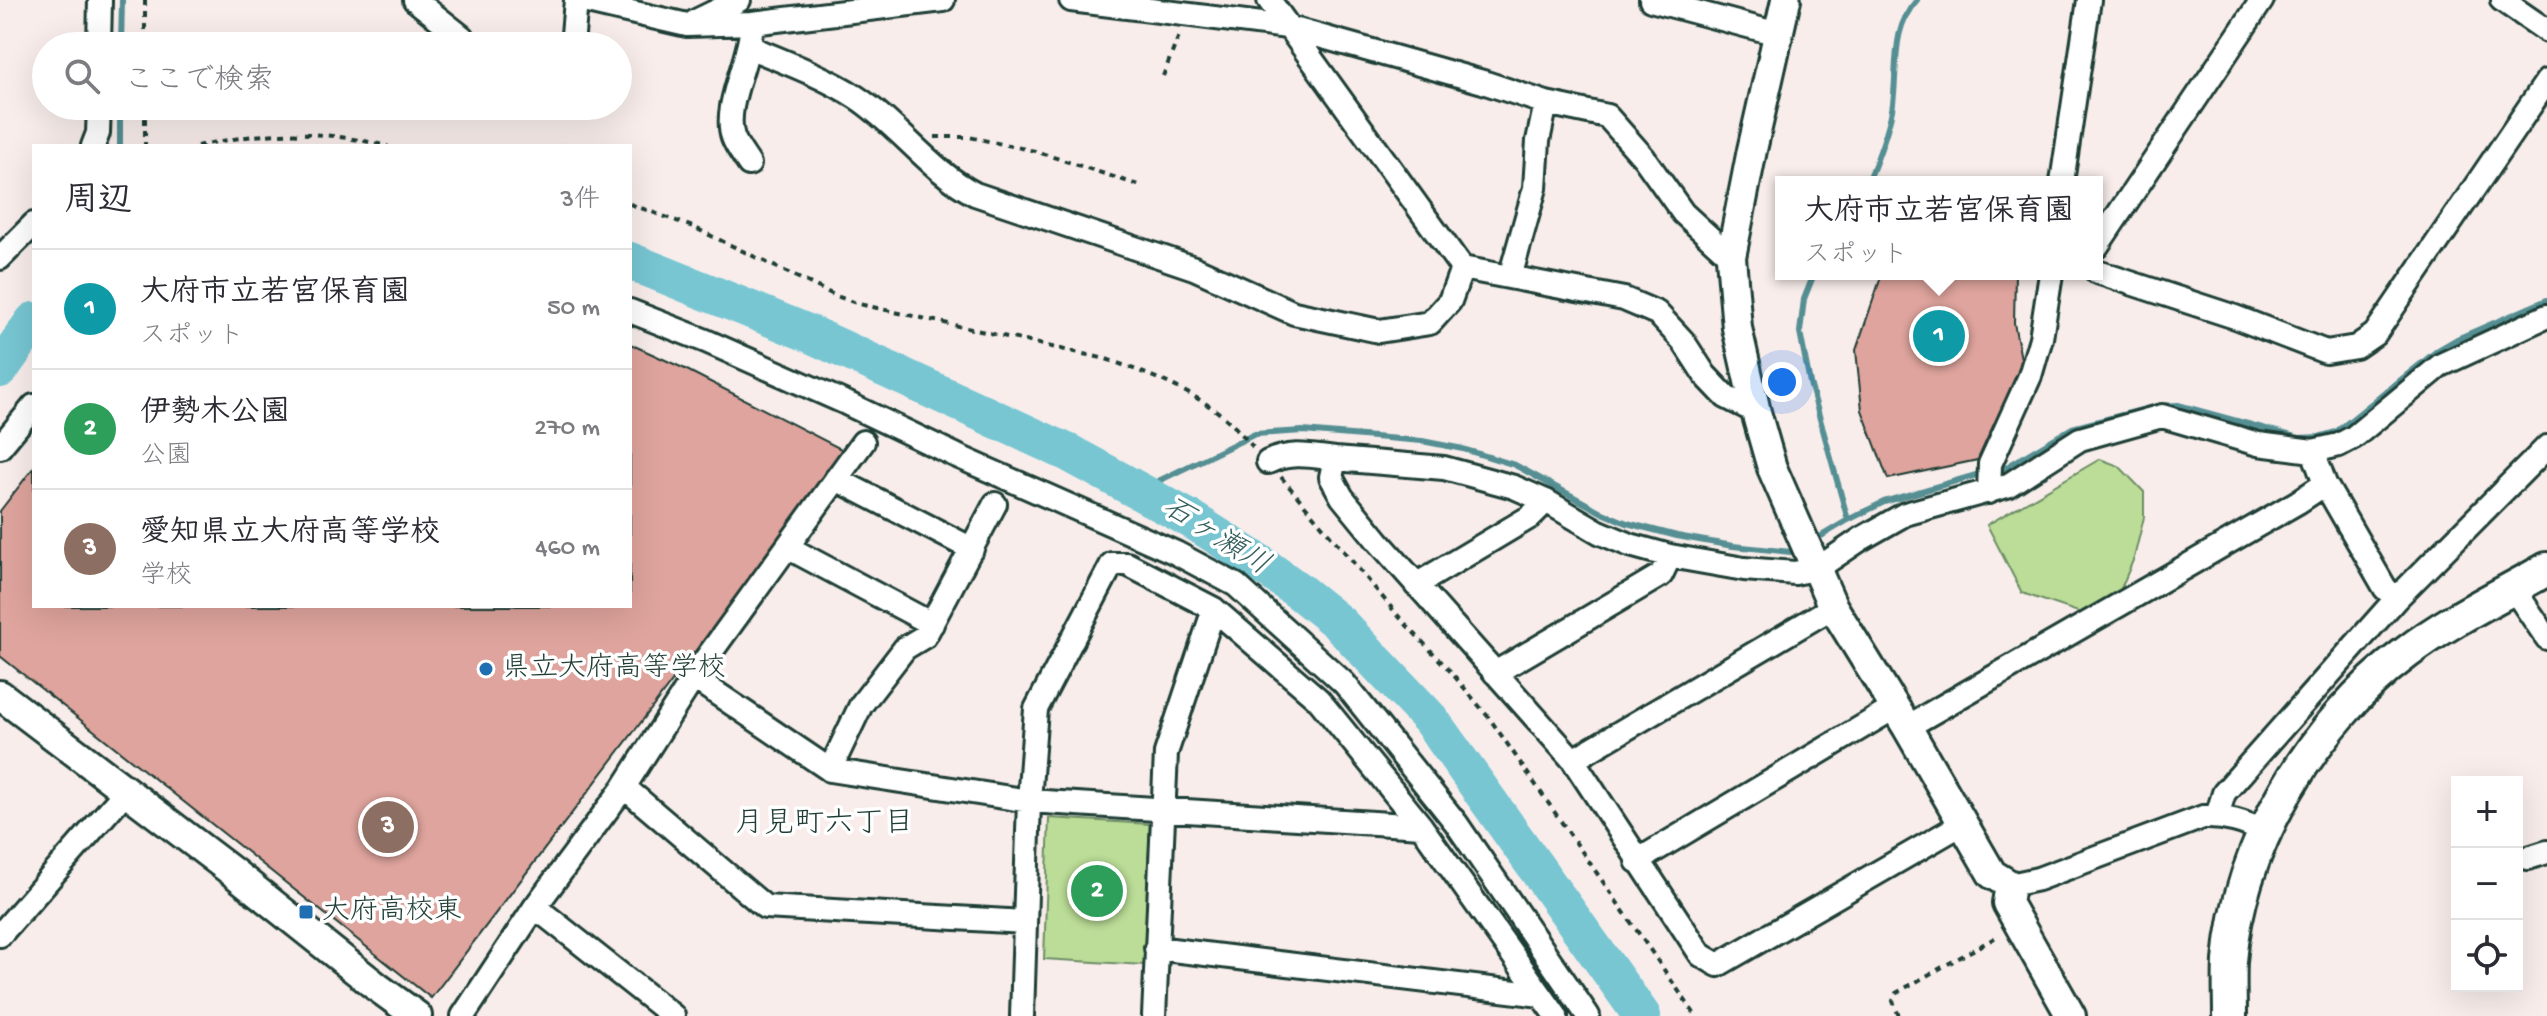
<!DOCTYPE html>
<html lang="ja">
<meta charset="utf-8">
<style>
:root{--surface:#fff;--page:#f7f7f7;--text:#2b2b33;--muted:#7c7c81;--line:#e1e1e2;--accent:#1f6fb2}
body{margin:0;font-family:"Gochi Hand","Klee One",sans-serif;background:var(--page);color:var(--text)}
.controls{position:absolute;right:24px;bottom:24px;display:grid;overflow:hidden;border-radius:0px;box-shadow:0 8px 32px #0002}
.controls button{width:72px;height:72px;display:grid;place-items:center;padding:0;border:0;border-bottom:2px solid var(--line);background:var(--surface);color:var(--text);font:40px sans-serif}
.you{position:absolute;left:1782px;top:382px;width:28px;height:28px;margin:-20px;border:6px solid #fff;border-radius:50%;background:#1a73e8;box-shadow:0 0 0 12px #1a73e833}
.badge{display:grid;place-items:center;width:52px;height:52px;border-radius:50%;background:var(--accent);color:#fff;font-size:26px;font-weight:700}
.pin{position:absolute;translate:-50% -50%;border:4px solid #fff;box-shadow:0 2px 8px #0006}
.popup{position:absolute;left:1775px;top:176px;width:328px;height:104px;box-sizing:border-box;display:grid;place-content:center;border-radius:0px;background:var(--surface);filter:drop-shadow(0 2px 6px #0005);font-size:26px;white-space:nowrap;color:var(--muted)}
.popup b{font-size:30px;color:var(--text)}
.popup::after{content:'';position:absolute;left:50%;top:100%;margin-left:-16px;border:16px solid transparent;border-top-color:var(--surface)}
.list{margin:0;padding:0;list-style:none}
h2{display:flex;justify-content:space-between;align-items:center;height:104px;margin:0;padding:0 32px;font-size:34px}
h2 small{font-size:26px;font-weight:400;color:var(--muted)}
.list li{display:grid;grid-template-columns:52px 1fr auto;gap:24px;align-items:center;box-sizing:border-box;height:120px;padding:0 32px;border-top:2px solid var(--line)}
.list b{display:block;font-size:30px;white-space:nowrap}
.list p{margin:0;font-size:26px;white-space:nowrap;color:var(--muted)}
.list em{font-size:26px;font-style:normal;color:var(--muted)}
.icon{flex:none;width:44px;height:44px;fill:none;stroke:currentColor;stroke-width:2;stroke-linecap:round;stroke-linejoin:round}
.map{position:relative;flex:none;width:2547px;height:1016px;overflow:hidden}
.search{position:absolute;background:var(--surface);box-shadow:0 8px 32px #0002;left:32px;top:32px;width:600px;height:88px;display:flex;align-items:center;gap:20px;box-sizing:border-box;padding:0 28px;border-radius:44px;color:var(--muted);font-size:30px}
.panel{position:absolute;background:var(--surface);box-shadow:0 8px 32px #0002;left:32px;top:144px;width:600px;height:464px;border-radius:0px}
.map>svg:first-child{display:block}
.green{fill:#bbdd97;stroke:#6d8d66;stroke-width:2}
.lines{fill:none;stroke-linecap:round;stroke-linejoin:round}
.stream{stroke:#548f93;stroke-width:6}
.river{stroke:#77c6d2;stroke-width:38}
.building{fill:#dea49d;stroke:#1f3d34;stroke-width:2}
.minor-casing{stroke:#1f3d34;stroke-width:28}
.tertiary-casing{stroke:#1f3d34;stroke-width:34}
.secondary-casing{stroke:#1f3d34;stroke-width:38}
.path{stroke:#1f3d34;stroke-width:4;stroke-dasharray:6 6;stroke-linecap:butt}
.minor{stroke:#fff;stroke-width:22}
.tertiary{stroke:#fff;stroke-width:28}
.secondary{stroke:#fff;stroke-width:32}
.poi-dot{fill:#1f6fb2;stroke:#fff;stroke-width:3}
.labels{text-anchor:middle;dominant-baseline:central;stroke-width:7;stroke-linejoin:round;paint-order:stroke}
.poi-label{font-size:28px;fill:#1f3d34;stroke:#fff;text-anchor:start}
.water-label{font-size:30px;font-style:italic;fill:#355f5c;stroke:#fff}
.neighbourhood-label{font-size:30px;fill:#1f3d34;stroke:#fff}
</style>
<div class="map">
<svg width="2547" height="1016" viewBox="0 0 2547 1016">
<rect width="100%" height="100%" fill="#f8edeb"/>
<filter id="ink" filterUnits="userSpaceOnUse"><feTurbulence type="fractalNoise" baseFrequency=".0125" numOctaves="2"/><feDisplacementMap in="SourceGraphic" scale="16" xChannelSelector="R" yChannelSelector="G"/><feConvolveMatrix kernelMatrix="1 2 1 2 8 2 1 2 1" color-interpolation-filters="sRGB"/></filter>
<g filter="url(#ink)">
<path class="green" d="M2100,459L2119,466L2144,492V517L2134,558L2120,591L2081,613L2022,593L1987,525Z
M1049,818L1150,824L1144,965L1044,959Z"/>
<g class="lines">
<path class="stream" d="M121,46L122,0
M120,146V106
M1868,182C1878,158 1887,135 1892,110C1899,72 1889,30 1917,0
M1814,274L1804,299L1800,332L1810,383L1848,520
M1994,472L2000,471L2072,428L2157,406L2178,405L2299,438L2319,437L2336,432L2438,350L2457,339L2547,300
M1138,491L1255,434L1303,431L1422,441L1463,449L1515,465L1603,513L1627,523L1677,536L1733,546L1791,552L1800,548
M1813,541L1848,520L1884,502L1983,473"/>
<path class="river" d="M630,261L808,333L1069,453L1192,520L1258,562L1300,592L1339,623L1430,719L1642,1016
M0,369L34,321"/>
</g>
<path class="building" d="M1882,274H2015L2014,323L2024,374L1982,459L1888,479L1862,410L1856,350Z
M630,344L683,368L847,452L431,998L0,656V511L34,467V606H630Z"/>
<g class="lines">
<g class="minor-casing">
<path id="minor" d="M415,0L462,37L467,46
M579,0L687,25L752,23L943,0
M1071,0L1287,27L1483,82L1546,103L1607,116L1644,158L1683,213L1731,257
M1269,0L1462,268L1624,299L1657,313L1683,341L1705,375L1726,397L1756,412
M1651,0L1778,34
M2502,0L2547,31
M696,21L739,0
M99,46L100,0
M572,46L576,0
M749,47C785,62 823,76 856,97C899,125 929,170 975,194L1194,268L1294,313L1379,331L1430,323L1450,301L1462,268
M93,146L98,133L99,106
M749,164C744,156 736,146 733,137C723,108 748,63 751,32
M2062,182L2089,0
M2097,246L2262,0
M0,258L34,224
M2097,272L2235,317L2326,352L2356,347L2375,334L2547,81
M1510,277L1535,188L1538,141L1546,103
M630,311L706,341L846,403L957,456L1176,553L1236,585L1344,683L1456,823L1588,1016
M0,447L34,406
M2313,451L2339,445L2354,437L2441,365L2547,316
M1268,462C1291,451 1311,456 1335,459
M836,479L972,549
M1989,492L1990,464L2030,376L2041,338L2051,274
M787,547L932,624
M1416,585L1530,517L1546,501
M2513,588L2547,638
M1495,673L1661,575L1670,556
M694,678L830,770L1029,801L1421,826
M1907,727L2298,502L2325,484
M1573,760L1833,607
M830,770L861,705L905,648L925,636L995,504
M624,787L765,907L1025,922
M2217,816L2224,793L2396,599L2547,447
M1962,824L1718,965L1701,955L1573,760L1378,541L1342,497L1331,477L1335,459L1444,468L1514,487L1546,501L1599,532L1630,545L1670,556L1744,569L1795,573L1818,568L1861,539L1905,514L2007,486L2080,439L2162,416L2258,444L2313,451L2325,484L2385,588L2396,599
M2528,858L2547,852
M1637,861L1894,708
M2010,885L2038,879L2203,817C2226,816 2244,822 2265,832
M535,907L673,1016
M0,935L127,790
M1156,948L1541,995
M463,1016L535,907L624,787L703,663L863,442
M1022,1016L1029,801L1036,709L1112,564H1127L1214,609L1318,699L1421,826L1556,1016
M1154,1016L1166,753L1214,609"/>
</g>
<g class="tertiary-casing">
<path id="tertiary" d="M1786,0L1752,150L1731,257L1737,328L1756,412L1772,468L1833,607L1907,727L1992,874L2010,885L2007,903L2071,1016
M0,695L234,873L377,987L417,1016"/>
</g>
<g class="secondary-casing">
<path id="secondary" d="M2230,1016C2230,998 2229,979 2230,961C2239,846 2314,721 2406,653C2449,620 2500,596 2547,569"/>
</g>
<path class="path" d="M145,0V46
M1163,76L1180,33
M145,106V146
M935,137H969L1035,151L1138,185
M197,146C271,130 314,129 388,146
M630,204L693,227L836,296L859,304L1106,359C1146,373 1189,389 1223,416C1234,425 1244,437 1253,447
M1281,477L1401,619L1451,672L1490,719L1696,1016
M1899,1016L1893,1001L1896,993L1998,936"/>
<use href="#minor" class="minor"/>
<use href="#tertiary" class="tertiary"/>
<use href="#secondary" class="secondary"/>
</g>
</g>
<g class="poi-dot">
<circle cx="486" cy="669" r="8"/>
<rect x="298" y="904" width="16" height="16" rx="4"/>
</g>
<g class="labels">
<g class="poi-label">
<text x="502" y="669">県立大府高等学校</text>
<text x="322" y="912">大府高校東</text>
</g>
<g class="water-label">
<text transform="translate(1215 538) rotate(32)">石ヶ瀬川</text>
</g>
<g class="neighbourhood-label">
<text x="824" y="825">月見町六丁目</text>
</g>
</g>
</svg>
<div class="controls">
<button>+</button>
<button>−</button>
<button><svg class="icon" aria-label="locate" viewBox="0 0 24 24"><circle cx="12" cy="12" r="6"/><path d="M12 2v4M12 18v4M2 12h4M18 12h4"/></svg></button>
</div>
<div class="you"></div>
<div class="pin badge" style="left:1939px;top:336px;background:#0f9aa8">1</div>
<div class="popup"><b>大府市立若宮保育園</b>スポット</div>
<div class="pin badge" style="left:1097px;top:891px;background:#2e9e5b">2</div>
<div class="pin badge" style="left:388px;top:827px;background:#8d6e63">3</div>
<div class="search"><svg class="icon" aria-label="search" viewBox="0 0 24 24"><circle cx="10" cy="10" r="6"/><path d="M15 15l6 6"/></svg>ここで検索</div>
<section class="panel">
<h2>周辺<small>3件</small></h2>
<ul class="list">
<li><span class="badge" style="background:#0f9aa8">1</span><div><b>大府市立若宮保育園</b><p>スポット</p></div><em>50 m</em></li>
<li><span class="badge" style="background:#2e9e5b">2</span><div><b>伊勢木公園</b><p>公園</p></div><em>270 m</em></li>
<li><span class="badge" style="background:#8d6e63">3</span><div><b>愛知県立大府高等学校</b><p>学校</p></div><em>460 m</em></li>
</ul>
</section>
</div>
